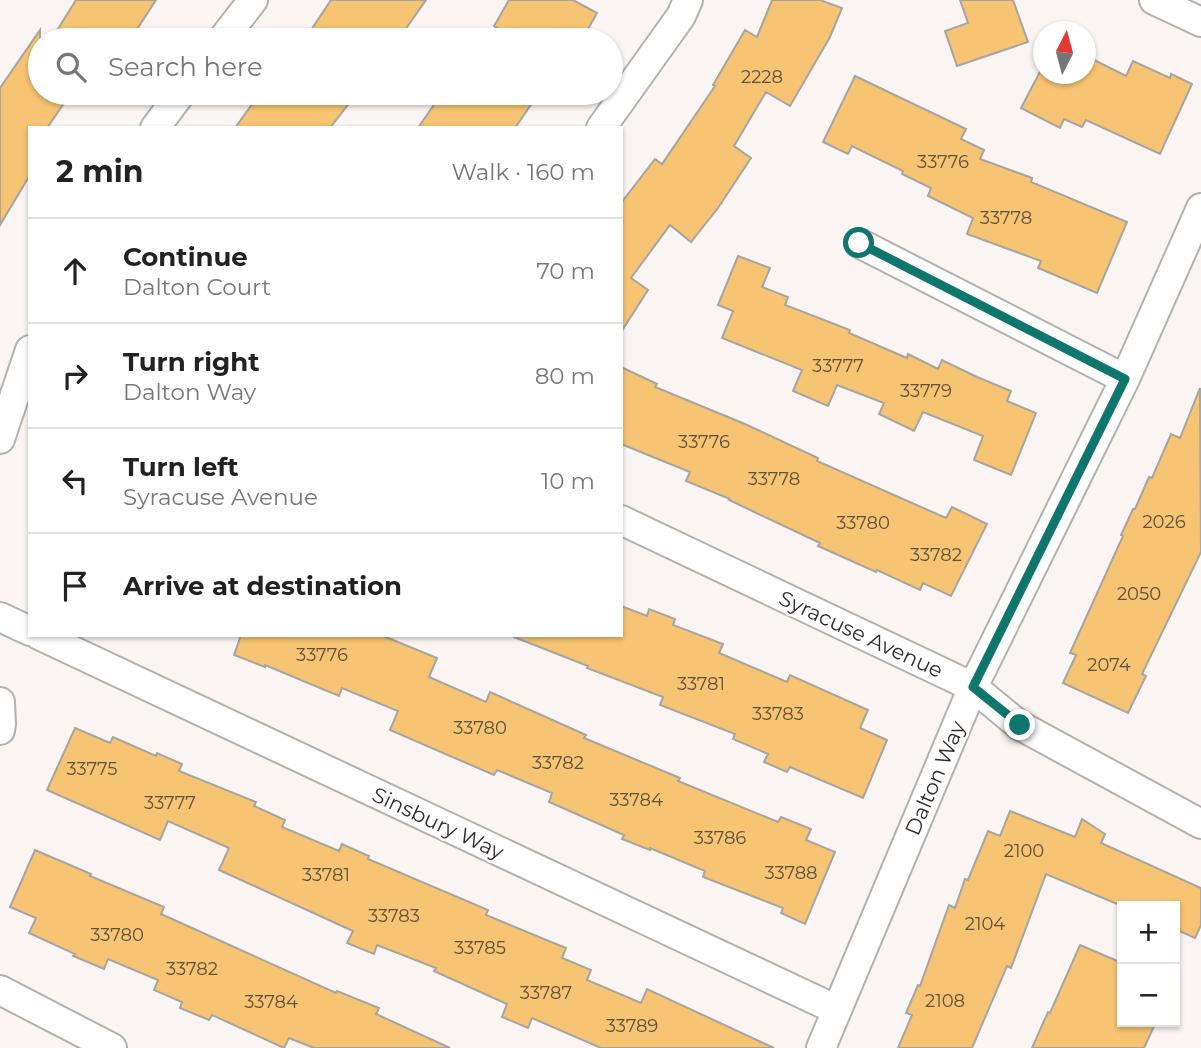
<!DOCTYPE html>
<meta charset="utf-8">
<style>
:root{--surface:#fff;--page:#f6f6f6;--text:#222;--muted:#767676;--line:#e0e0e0}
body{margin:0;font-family:Montserrat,sans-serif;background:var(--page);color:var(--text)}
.controls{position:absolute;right:21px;bottom:21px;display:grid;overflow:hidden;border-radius:0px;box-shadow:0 2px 5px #0004}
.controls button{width:63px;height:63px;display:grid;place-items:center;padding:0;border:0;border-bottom:2px solid var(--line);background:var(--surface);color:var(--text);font:35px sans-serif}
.compass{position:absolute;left:1033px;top:21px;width:63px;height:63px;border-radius:50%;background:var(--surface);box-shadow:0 2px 5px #0004;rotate:6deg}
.stop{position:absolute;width:21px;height:21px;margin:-16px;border:5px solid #0f766e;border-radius:50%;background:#fff}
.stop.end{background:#0f766e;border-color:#fff;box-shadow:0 2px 7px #0008}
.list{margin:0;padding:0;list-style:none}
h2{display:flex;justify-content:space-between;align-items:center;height:91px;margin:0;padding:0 28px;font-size:30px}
h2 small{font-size:23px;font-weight:400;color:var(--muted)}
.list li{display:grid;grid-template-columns:46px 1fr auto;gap:21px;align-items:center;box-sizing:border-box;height:105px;padding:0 28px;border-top:2px solid var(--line)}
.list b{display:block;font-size:26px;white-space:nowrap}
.list p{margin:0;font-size:23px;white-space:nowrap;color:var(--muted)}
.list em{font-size:23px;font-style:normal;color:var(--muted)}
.icon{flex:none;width:38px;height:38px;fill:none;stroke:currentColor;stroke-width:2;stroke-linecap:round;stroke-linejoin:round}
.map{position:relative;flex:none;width:1201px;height:1048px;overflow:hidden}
.search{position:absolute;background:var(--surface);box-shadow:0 2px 5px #0004;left:28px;top:28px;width:595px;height:77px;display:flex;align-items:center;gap:18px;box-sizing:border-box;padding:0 24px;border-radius:38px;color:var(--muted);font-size:26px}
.panel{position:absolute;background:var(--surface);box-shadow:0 2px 5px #0004;left:28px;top:126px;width:595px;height:511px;border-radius:0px}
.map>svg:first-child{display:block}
.building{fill:#f6c472;stroke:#a7a4a1;stroke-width:2}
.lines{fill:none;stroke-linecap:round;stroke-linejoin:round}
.minor-casing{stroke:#b4b0ad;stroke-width:32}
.minor{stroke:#fff;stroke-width:28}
.route{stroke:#0f766e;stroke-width:9}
.labels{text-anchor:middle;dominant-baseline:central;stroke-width:5;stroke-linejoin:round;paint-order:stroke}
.number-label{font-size:18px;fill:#60523d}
.street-label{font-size:21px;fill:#2e2c2b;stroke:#fff}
</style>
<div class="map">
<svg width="1201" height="1048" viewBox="0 0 1201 1048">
<rect width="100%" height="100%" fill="#faf5f3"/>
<path class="building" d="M76,0H156L130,40H51Z
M331,0H426L398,40H325L311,30Z
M509,0H573L597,13L582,40H519L494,26Z
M772,0H820L842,8L830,37L790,106L766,92L734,146L751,158L718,208L691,242L670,225L631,278L648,290L621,332V203L655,159L662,164L715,86L713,85L745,30L757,37Z
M960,0H1013L1028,42L957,66L945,31L968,23Z
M40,30V93H71L47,128H30V175L0,225V88Z
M1086,56L1126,76L1133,61L1170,78L1171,74L1192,84L1160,154L1086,120L1082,127L1064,119L1060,128L1021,108L1044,64V74H1086Z
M855,76L966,129L961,139L984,150L980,159L1032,178L1031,182L1127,222L1097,293L1038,268L1041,261L967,234L973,218L928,196L931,188L902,174L903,171L852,146L848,154L823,142Z
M260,93H357L330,128H235Z
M442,93H539L515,128H418Z
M738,256L770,268L762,287L788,297L785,305L850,330L849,333L907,358L908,354L938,369L942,360L977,377L1011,391L1007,401L1036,413L1011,475L974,460L983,436L923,412L914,431L879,414L884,403L837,385L828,406L793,391L802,370L722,338L733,311L718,305Z
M621,367L657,384L655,387L745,424L818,458L817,461L946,518L952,507L987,524L951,596L923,583L920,590L877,570L876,572L818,546L820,543L729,500L730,499L686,481L690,472L621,444Z
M1200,388L1201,552L1142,674L1146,676L1128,713L1063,683L1076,655L1070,653L1123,536L1121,535L1133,509H1135L1149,477L1152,478L1171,434L1180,438Z
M621,606L647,616L649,609L675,619L673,625L723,644L719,653L787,682L790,675L868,710L860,728L887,740L863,798L790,767L787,772L764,762L768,754L733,739L735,734L660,705L663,697L587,668L588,666L514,637V635H621Z
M241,635H381L437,658L429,677L486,702L490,692L586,735L584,738L680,778L678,781L778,822L781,817L811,829L806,840L835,852L805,924L781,913L783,908L703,877L705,871L650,848V850L622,839L624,835L549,802L552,793L497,770L494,775L390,730L398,711L342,688L339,696L265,665V667L234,655Z
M75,728L110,743L113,737L156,756L157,753L182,764L179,771L256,802L254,806L285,820L282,827L339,851L342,844L369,856L368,859L488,910L486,915L566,948L562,958L591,970L587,980L641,1003L647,989L774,1048H601L532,1018L528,1028L502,1017L507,1004L434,971L436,968L377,945L374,954L347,943L353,931L219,870L229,848L168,821L160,840L47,790Z
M1010,811L1075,837L1082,819L1105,834L1101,843L1201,888V925L1195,938L1175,929V906H1122L1046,874L1011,968L1007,966L972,1048H898L912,1015L906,1013L918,985L920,986L949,905L955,908L965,879L968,880L988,831L1000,836Z
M35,850L91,874L90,876L164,907L161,914L336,993L337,991L379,1008L376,1014L450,1048H314L289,1038L284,1048L212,1015L209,1020L180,1008L182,1002L154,990L158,980L108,959L104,969L73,956L75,954L29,933L36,918L10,907Z
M1080,945L1122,963V1022H1156L1144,1048H1032L1048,1012L1050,1013Z"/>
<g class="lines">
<g class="minor-casing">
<path id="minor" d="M1154,0L1201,22
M222,40L253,0
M155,128L181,93
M601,128L681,16L688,0
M859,243L1125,379
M0,439L30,350
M621,520L973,687L1019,725L1201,824
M0,617L30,631
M39,635L837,1010
M0,702L1,724L0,730
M0,990L112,1048
M821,1048L973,687L1125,379L1201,208"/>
</g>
<use href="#minor" class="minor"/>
</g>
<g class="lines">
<path class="route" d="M859,243L1125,379L973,687L1020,725"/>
</g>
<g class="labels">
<g class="number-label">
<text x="762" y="77">2228</text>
<text x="943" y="162">33776</text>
<text x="1006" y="218">33778</text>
<text x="838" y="366">33777</text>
<text x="926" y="391">33779</text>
<text x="704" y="442">33776</text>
<text x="774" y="479">33778</text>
<text x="1164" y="522">2026</text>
<text x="863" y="523">33780</text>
<text x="936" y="555">33782</text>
<text x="1139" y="594">2050</text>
<text x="322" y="655">33776</text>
<text x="1109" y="665">2074</text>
<text x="701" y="684">33781</text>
<text x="778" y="714">33783</text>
<text x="480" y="728">33780</text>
<text x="558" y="763">33782</text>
<text x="92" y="769">33775</text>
<text x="636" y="800">33784</text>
<text x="170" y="803">33777</text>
<text x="720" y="838">33786</text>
<text x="1024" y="851">2100</text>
<text x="791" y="873">33788</text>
<text x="326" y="875">33781</text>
<text x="394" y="916">33783</text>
<text x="985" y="924">2104</text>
<text x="117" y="935">33780</text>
<text x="480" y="948">33785</text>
<text x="192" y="969">33782</text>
<text x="546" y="993">33787</text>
<text x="945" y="1001">2108</text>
<text x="271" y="1002">33784</text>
<text x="632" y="1026">33789</text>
</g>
<g class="street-label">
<text transform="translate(861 634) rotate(25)">Syracuse Avenue</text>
<text transform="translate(935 778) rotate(-67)">Dalton Way</text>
<text transform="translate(438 823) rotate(25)">Sinsbury Way</text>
</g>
</g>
</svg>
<div class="controls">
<button>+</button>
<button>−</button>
</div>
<svg class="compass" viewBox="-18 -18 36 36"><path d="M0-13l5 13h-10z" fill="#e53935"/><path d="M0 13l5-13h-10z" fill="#767676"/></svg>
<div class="stop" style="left:859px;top:243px"></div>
<div class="stop end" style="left:1020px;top:725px"></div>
<div class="search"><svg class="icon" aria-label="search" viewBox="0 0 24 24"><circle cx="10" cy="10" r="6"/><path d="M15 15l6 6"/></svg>Search here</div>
<section class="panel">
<h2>2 min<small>Walk · 160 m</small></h2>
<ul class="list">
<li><svg class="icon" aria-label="ahead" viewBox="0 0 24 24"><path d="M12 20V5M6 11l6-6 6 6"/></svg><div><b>Continue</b><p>Dalton Court</p></div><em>70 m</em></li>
<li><svg class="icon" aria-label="right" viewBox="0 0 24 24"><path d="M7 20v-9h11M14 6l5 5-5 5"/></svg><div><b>Turn right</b><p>Dalton Way</p></div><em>80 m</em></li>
<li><svg class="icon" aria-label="left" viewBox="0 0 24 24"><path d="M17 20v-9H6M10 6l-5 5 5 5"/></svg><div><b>Turn left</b><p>Syracuse Avenue</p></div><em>10 m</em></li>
<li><svg class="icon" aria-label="arrive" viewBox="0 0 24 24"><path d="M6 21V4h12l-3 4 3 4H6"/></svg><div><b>Arrive at destination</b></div></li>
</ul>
</section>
</div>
